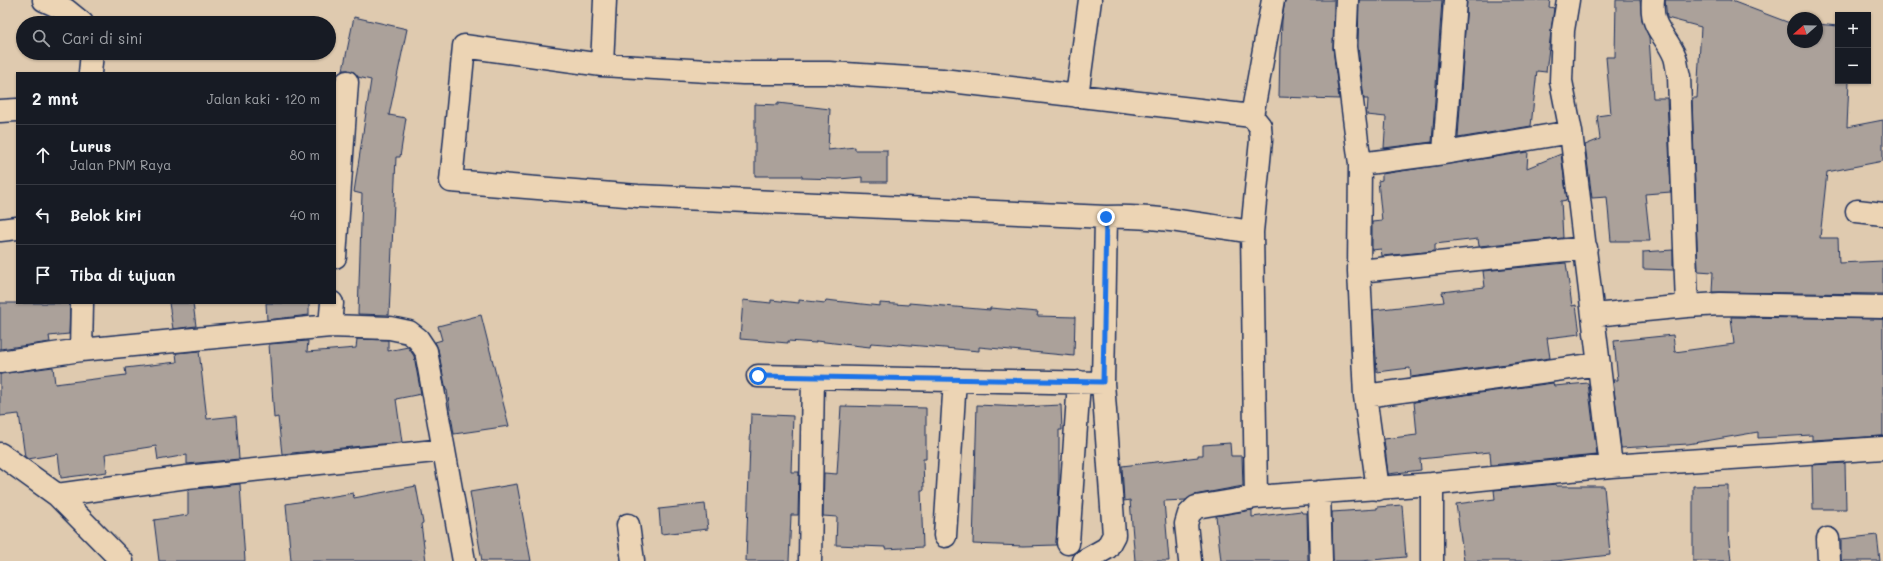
<!DOCTYPE html>
<html lang="id">
<meta charset="utf-8">
<style>
:root{--surface:#171b24;--page:#242831;--text:#f1f3f6;--muted:#9ea1a6;--line:#363941}
body{margin:0;font-family:Mali,sans-serif;background:var(--page);color:var(--text)}
.controls{position:absolute;right:12px;top:12px;display:grid;overflow:hidden;border-radius:0px;box-shadow:0 1px 3px #0004}
.controls button{width:36px;height:36px;display:grid;place-items:center;padding:0;border:0;border-bottom:1px solid var(--line);background:var(--surface);color:var(--text);font:20px sans-serif}
.compass{position:absolute;left:1787px;top:12px;width:36px;height:36px;border-radius:50%;background:var(--surface);box-shadow:0 1px 3px #0004;rotate:250deg}
.stop{position:absolute;width:12px;height:12px;margin:-9px;border:3px solid #1a73e8;border-radius:50%;background:#fff}
.stop.end{background:#1a73e8;border-color:#fff;box-shadow:0 1px 4px #0008}
.list{margin:0;padding:0;list-style:none}
h2{display:flex;justify-content:space-between;align-items:center;height:52px;margin:0;padding:0 16px;font-size:17px}
h2 small{font-size:13px;font-weight:400;color:var(--muted)}
.list li{display:grid;grid-template-columns:26px 1fr auto;gap:12px;align-items:center;box-sizing:border-box;height:60px;padding:0 16px;border-top:1px solid var(--line)}
.list b{display:block;font-size:15px;white-space:nowrap}
.list p{margin:0;font-size:13px;white-space:nowrap;color:var(--muted)}
.list em{font-size:13px;font-style:normal;color:var(--muted)}
.icon{flex:none;width:22px;height:22px;fill:none;stroke:currentColor;stroke-width:2;stroke-linecap:round;stroke-linejoin:round}
.map{position:relative;flex:none;width:1883px;height:561px;overflow:hidden}
.search{position:absolute;background:var(--surface);box-shadow:0 1px 3px #0004;left:16px;top:16px;width:320px;height:44px;display:flex;align-items:center;gap:10px;box-sizing:border-box;padding:0 14px;border-radius:22px;color:var(--muted);font-size:15px}
.panel{position:absolute;background:var(--surface);box-shadow:0 1px 3px #0004;left:16px;top:72px;width:320px;height:232px;border-radius:0px}
.map>svg:first-child{display:block}
.building{fill:#aba19a;stroke:#1b2f5e}
.lines{fill:none;stroke-linecap:round;stroke-linejoin:round}
.street-casing{stroke:#1b2f5e;stroke-width:25}
.street{stroke:#ecd4b4;stroke-width:22}
.route{stroke:#1a73e8;stroke-width:5}
</style>
<div class="map">
<svg width="1883" height="561" viewBox="0 0 1883 561">
<rect width="100%" height="100%" fill="#dfcaaf"/>
<filter id="ink" filterUnits="userSpaceOnUse"><feTurbulence type="fractalNoise" baseFrequency=".025" numOctaves="2"/><feDisplacementMap in="SourceGraphic" scale="8" xChannelSelector="R" yChannelSelector="G"/><feConvolveMatrix kernelMatrix="1 2 1 2 8 2 1 2 1" color-interpolation-filters="sRGB"/></filter>
<g filter="url(#ink)">
<path class="building" d="M1285,0H1334L1333,48L1339,99L1279,97L1280,46H1281L1282,20Z
M1359,0H1442L1432,142L1384,148L1386,117L1367,115L1368,99H1364L1358,46Z
M1467,0H1550L1549,7L1554,8L1546,72L1537,71L1531,126L1458,138Z
M1616,0H1640L1642,20L1649,37L1653,98H1667L1671,192L1645,194L1650,241H1611L1607,197L1592,198L1585,145L1600,139L1597,116L1611,114L1606,57H1615Z
M1665,0H1729L1787,22L1793,23V42H1817V24L1838,26V81H1849L1847,127L1883,120V161L1827,172L1820,238H1838L1839,263L1883,261V294L1712,292L1713,272L1698,271L1692,98H1697L1701,27L1667,18Z
M354,17L407,29L389,115L406,118L400,157H396L389,315L358,314L362,194L354,192L371,80L358,77L354,72L348,70H343Z
M778,103L830,109L828,150L855,147V150H887V182H862V177L839,179L802,178V176H755V104L778,105Z
M1528,152L1527,168L1561,154L1567,200L1561,201L1563,238L1479,246L1478,239L1435,244V251L1382,256L1381,249L1372,250V222L1382,221L1378,181L1382,180V174Z
M1673,250V270L1643,269V252Z
M1566,263L1572,306L1576,305L1580,334L1547,338L1550,358L1411,377L1410,368L1377,372L1373,310L1444,302L1442,292L1485,287L1483,271Z
M743,300L771,303V300L799,303V300L825,303L826,300L880,306V303L909,305V303L990,310V308L1038,312L1037,316L1075,317L1074,356L979,347V351L898,344L897,345L871,343L870,347L816,341V343L788,341V343L740,339Z
M0,303H70L69,334L49,336L50,342L0,349Z
M169,303H193L196,326L173,329Z
M266,303H309V315L267,320Z
M481,315L509,426L454,434L447,390H446L438,349L435,342L442,340L438,326Z
M1731,317L1883,319V436L1812,440V435L1758,438V432L1688,444L1621,448L1613,380H1618L1614,341L1673,335L1675,352L1734,344Z
M357,339L388,340V351L408,347L414,356L421,394L396,399L402,442L282,454L278,417L274,418L269,344L308,341L307,352L356,348Z
M199,351L207,419L236,416L239,459L187,464V455L158,460L156,446L105,454L107,472L61,478L58,454L28,459L25,457L19,414L0,416V374L53,367L55,384L126,375L125,368L177,362L176,353Z
M1553,383L1554,386L1588,383L1597,455L1491,465L1490,452L1420,459L1421,470L1388,474L1384,439L1417,435L1414,402Z
M977,405L1021,407L1061,405L1062,430H1059V484L1056,545L1023,546L973,544Z
M841,406L926,408V459H923L924,490H921L923,547L885,549V547L836,545L837,517L823,516L824,473L837,474Z
M751,414L793,416L791,472H799L798,515H791L789,561H746Z
M1230,443L1231,456H1242L1243,486L1194,495L1186,500L1164,501L1169,561H1135L1130,500L1124,501L1122,466L1198,457V455H1203V445Z
M1845,463L1846,509H1813L1812,465Z
M240,484L245,561H159L154,520L188,515V490Z
M517,484L531,561H482L470,492Z
M1556,484V486H1604L1610,555L1556,561H1464L1456,504L1495,499L1494,490Z
M1728,485V533L1731,561H1693V486Z
M416,486L423,523L421,524L426,561H291L286,504L353,493L354,498Z
M705,504L708,529L661,534L659,509Z
M1402,505L1406,557L1361,561H1333L1332,512L1377,509V507Z
M1252,510V517L1301,511L1302,513H1307L1308,561H1221L1216,516Z
M1877,535L1880,561H1841V539Z"/>
<g class="lines">
<g class="street-casing">
<path id="street" d="M44,0L66,10L82,23
M1347,0L1345,47L1360,164
M1568,0L1563,30L1561,81L1571,132L1611,466
M1653,0C1650,29 1666,34 1675,57C1677,63 1677,70 1679,76L1687,306L1720,304L1883,307
M602,65L605,0
M90,73L92,53
M1077,96L1090,0
M0,111L17,110
M1252,116L1273,0
M1444,153L1455,0
M1857,211L1883,214
M1106,217L638,196L451,181L464,46L602,65L743,73H829L942,80L1252,116L1260,126L1261,140L1252,232L1256,497
M0,230L17,228
M335,257L347,82
M1359,271L1586,248
M1594,315L1687,306
M330,326L332,303
M81,350L82,303
M0,362L81,350L330,326L390,328L409,332L418,339L426,351L464,561
M758,376L1103,383
M1365,396L1599,364
M0,454L57,495L122,561
M1378,489L1365,396L1359,271L1360,164L1444,153L1571,132
M1319,492L1321,561
M57,495L187,477L444,450
M628,525L633,561
M945,536L955,379
M1828,539L1829,561
M1068,543L1079,382
M810,561L813,377
M1084,561L1107,548L1114,535L1103,383L1106,217C1155,215 1204,225 1252,232
M1190,561L1186,524L1189,514L1196,507L1256,497L1432,484
M1432,561V484L1611,466L1883,448"/>
</g>
<use href="#street" class="street"/>
</g>
</g>
<g class="lines" filter="url(#ink)">
<path class="route" d="M758,376L1103,382L1106,217"/>
</g>
</svg>
<div class="controls">
<button>+</button>
<button>−</button>
</div>
<svg class="compass" viewBox="-18 -18 36 36"><path d="M0-13l5 13h-10z" fill="#e53935"/><path d="M0 13l5-13h-10z" fill="#9ea1a6"/></svg>
<div class="stop" style="left:758px;top:376px"></div>
<div class="stop end" style="left:1106px;top:217px"></div>
<div class="search"><svg class="icon" aria-label="search" viewBox="0 0 24 24"><circle cx="10" cy="10" r="6"/><path d="M15 15l6 6"/></svg>Cari di sini</div>
<section class="panel">
<h2>2 mnt<small>Jalan kaki · 120 m</small></h2>
<ul class="list">
<li><svg class="icon" aria-label="ahead" viewBox="0 0 24 24"><path d="M12 20V5M6 11l6-6 6 6"/></svg><div><b>Lurus</b><p>Jalan PNM Raya</p></div><em>80 m</em></li>
<li><svg class="icon" aria-label="left" viewBox="0 0 24 24"><path d="M17 20v-9H6M10 6l-5 5 5 5"/></svg><div><b>Belok kiri</b></div><em>40 m</em></li>
<li><svg class="icon" aria-label="arrive" viewBox="0 0 24 24"><path d="M6 21V4h12l-3 4 3 4H6"/></svg><div><b>Tiba di tujuan</b></div></li>
</ul>
</section>
</div>
